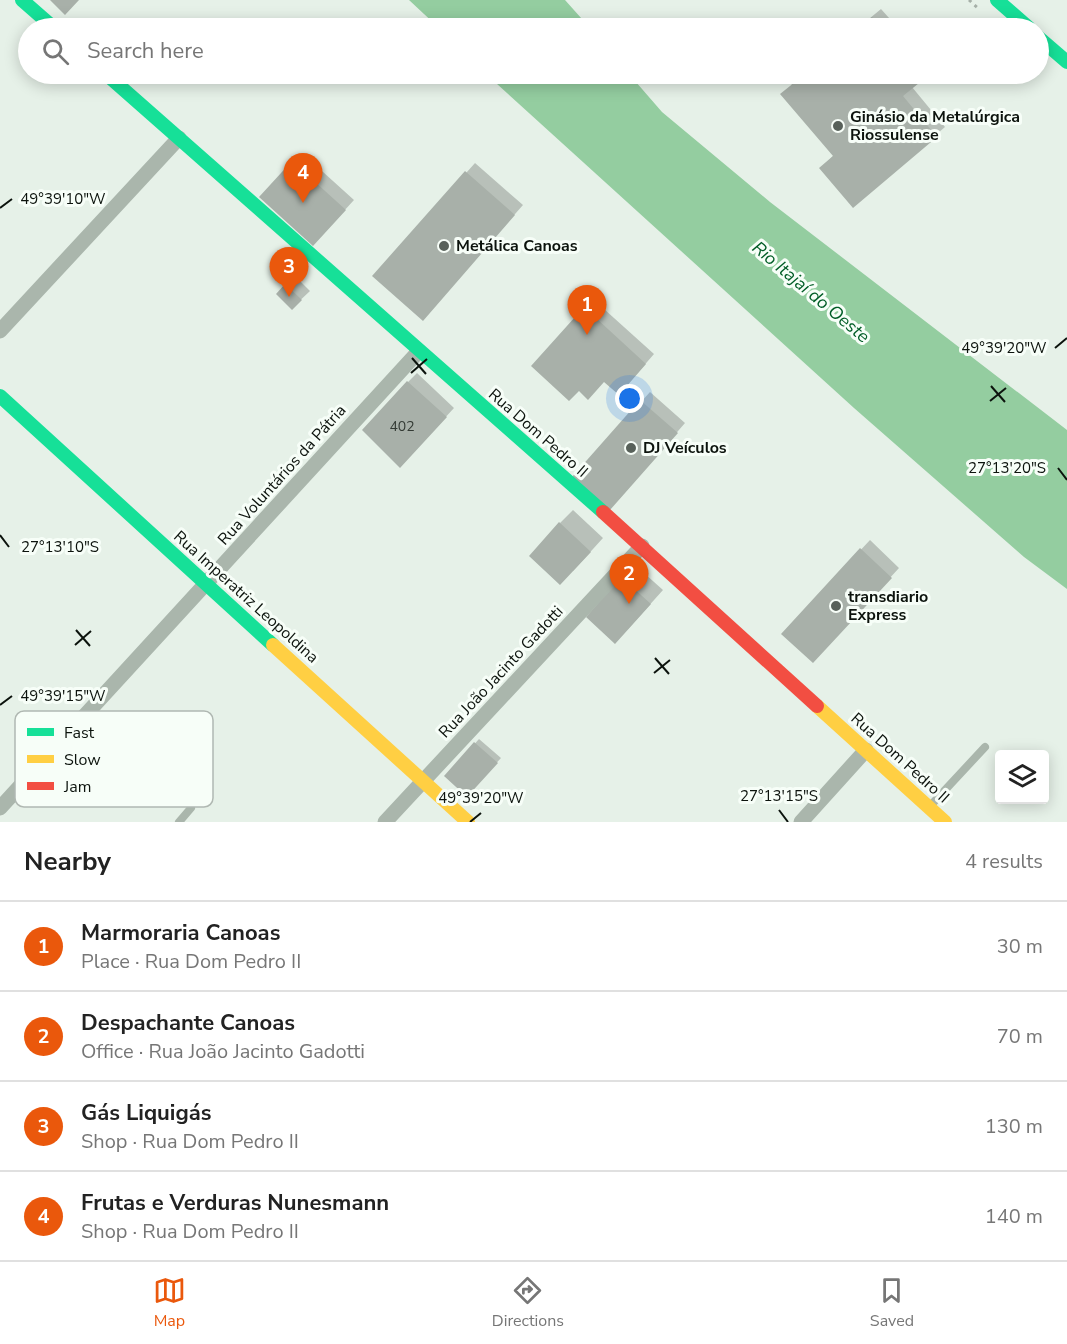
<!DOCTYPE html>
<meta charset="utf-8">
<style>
:root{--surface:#fff;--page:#f2f2f2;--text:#222;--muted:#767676;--line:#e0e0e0;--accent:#ea580c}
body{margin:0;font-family:"Nunito Sans",sans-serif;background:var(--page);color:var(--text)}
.controls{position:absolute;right:18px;bottom:18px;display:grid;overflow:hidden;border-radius:6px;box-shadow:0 3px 15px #0003}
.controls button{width:54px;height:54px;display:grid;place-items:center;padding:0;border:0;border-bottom:2px solid var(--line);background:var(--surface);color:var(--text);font:30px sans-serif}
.you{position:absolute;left:630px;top:399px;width:21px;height:21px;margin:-15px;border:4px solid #fff;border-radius:50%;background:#1a73e8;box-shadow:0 0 0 9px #1a73e833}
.badge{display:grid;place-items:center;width:39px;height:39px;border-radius:50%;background:var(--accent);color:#fff;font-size:20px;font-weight:700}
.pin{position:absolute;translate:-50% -50px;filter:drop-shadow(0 2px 3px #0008)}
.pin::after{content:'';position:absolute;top:32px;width:21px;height:18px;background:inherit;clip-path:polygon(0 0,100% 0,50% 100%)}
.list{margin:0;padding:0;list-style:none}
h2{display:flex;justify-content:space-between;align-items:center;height:78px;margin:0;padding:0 24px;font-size:26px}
h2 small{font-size:20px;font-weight:400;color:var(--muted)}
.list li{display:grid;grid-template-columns:39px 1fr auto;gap:18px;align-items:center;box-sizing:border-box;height:90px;padding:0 24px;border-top:2px solid var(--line)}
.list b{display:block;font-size:22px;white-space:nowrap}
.list p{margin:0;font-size:20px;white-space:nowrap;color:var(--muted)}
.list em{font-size:20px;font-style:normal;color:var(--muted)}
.icon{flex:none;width:33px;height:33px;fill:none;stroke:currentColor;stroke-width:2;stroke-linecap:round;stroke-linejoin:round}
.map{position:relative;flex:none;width:1067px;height:822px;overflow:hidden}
.search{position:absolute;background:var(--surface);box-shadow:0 3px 15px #0003;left:18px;right:18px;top:18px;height:66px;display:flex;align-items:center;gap:15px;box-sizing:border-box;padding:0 21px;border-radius:33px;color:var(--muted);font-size:22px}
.sheet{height:438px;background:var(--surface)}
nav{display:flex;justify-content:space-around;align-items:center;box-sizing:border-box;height:84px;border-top:2px solid var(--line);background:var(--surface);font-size:16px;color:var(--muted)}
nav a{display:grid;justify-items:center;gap:3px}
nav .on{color:var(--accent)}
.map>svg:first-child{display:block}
.water{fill:#94cda0}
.shadow{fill:#0003}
.building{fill:#a8b0a9}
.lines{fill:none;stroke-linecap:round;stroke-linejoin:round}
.path{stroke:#a6b0a8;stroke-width:3;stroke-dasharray:3 4.5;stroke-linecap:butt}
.lane{stroke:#aab6ac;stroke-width:8}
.street{stroke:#aab6ac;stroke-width:15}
.fast{stroke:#16e098;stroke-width:14}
.slow{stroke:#ffcf43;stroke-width:14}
.jam{stroke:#f24e42;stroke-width:14}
.ticks{fill:none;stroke:#0c130d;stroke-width:2}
.poi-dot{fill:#58615a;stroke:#f7fef8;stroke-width:2}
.labels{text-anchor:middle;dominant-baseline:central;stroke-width:6;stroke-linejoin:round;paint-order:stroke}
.number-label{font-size:14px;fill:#333a34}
.poi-label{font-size:16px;font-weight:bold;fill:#0c130d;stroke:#f7fef8;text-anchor:start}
.street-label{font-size:16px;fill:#0c130d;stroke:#f7fef8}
.water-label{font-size:18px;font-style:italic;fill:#005d26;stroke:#f7fef8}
.key{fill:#f7fef8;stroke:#b0b8b2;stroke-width:1.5}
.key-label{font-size:16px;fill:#0c130d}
.ticks-label{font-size:15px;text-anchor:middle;fill:#0c130d;stroke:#f7fef8;stroke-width:6;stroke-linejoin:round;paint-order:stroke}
</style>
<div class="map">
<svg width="1067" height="822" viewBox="0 0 1067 822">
<rect width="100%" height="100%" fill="#e6f1e8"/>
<path class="water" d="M409,0H565L590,28H439Z
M486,74H629L662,112L770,202L1067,430V589L1024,557L854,408Z"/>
<path class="shadow" d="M881,9L898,28H858Z
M805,74H928L912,87L945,127L853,206L821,168L834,155L791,85Z
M302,153L354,200L322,235L261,196Z
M475,163L523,205L431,310L374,276Z
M295,276L310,291L292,308L278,294Z
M594,300L654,354L628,384L605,380L579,389L585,308Z
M417,373L454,408L409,457L408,382Z
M650,392L685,423L619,499L574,476Z
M573,510L603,538L573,571L560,523Z
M870,540L899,568L822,652L783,633Z
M635,565L663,590L628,629L588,616Z
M479,739L501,758L467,795L446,776Z"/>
<path class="building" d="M50,0H79L65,15Z
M872,17L881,28H858Z
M805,74H919L924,79L903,96L937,137L853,208L819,168L833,156L780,94Z
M292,161L346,210L313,246L259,197Z
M465,171L515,215L423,321L372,276Z
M285,284L302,300L292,310L276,294Z
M584,307L646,364L619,395L604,382L588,400L579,391L569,401L531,366Z
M407,381L447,417L400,468L362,430Z
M640,400L678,433L610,510L572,477Z
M559,522L591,552L560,585L529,556Z
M860,548L892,578L813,663L781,634Z
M621,577L651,604L615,644L586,617Z
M474,742L498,763L467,797L444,776Z"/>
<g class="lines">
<path class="path" d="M969,0L979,9"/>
<path class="lane" d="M945,78L974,74
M932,804L985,747
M179,822L191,808"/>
<path class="street" d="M0,331L179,138
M0,808L419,351
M385,822L642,546
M801,822L866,750"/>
<path class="fast" d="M22,0L54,28
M997,0L1029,28
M1038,37L1067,62
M106,74L603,512
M0,396L273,645"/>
<path class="slow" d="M273,645L468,822
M817,706L945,822"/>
<path class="jam" d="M603,512L817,706"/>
</g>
<path class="ticks" d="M0,208L12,199M1055,348L1067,338M412,358L426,374M411,373L427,359M991,386L1005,402M990,401L1006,388M1058,468L1067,480M0,535L9,547M76,630L90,646M75,645L91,631M655,658L669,674M654,673L670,660M0,705L12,696M779,810L788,822M470,822L481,813"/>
<g class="poi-dot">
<circle cx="838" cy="126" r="6"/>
<circle cx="444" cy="246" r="6"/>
<circle cx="631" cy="448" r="6"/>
<circle cx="836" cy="606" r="6"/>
</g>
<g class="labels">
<g class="number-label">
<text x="402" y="426">402</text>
</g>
<g class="poi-label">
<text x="850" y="117">Ginásio da Metalúrgica<tspan x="850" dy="18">Riossulense</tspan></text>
<text x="456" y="246">Metálica Canoas</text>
<text x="643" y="448">DJ Veículos</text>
<text x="848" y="597">transdiario<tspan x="848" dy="18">Express</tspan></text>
</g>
<g class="street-label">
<text transform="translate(538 433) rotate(41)">Rua Dom Pedro II</text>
<text transform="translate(282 475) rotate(-48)">Rua Voluntários da Pátria</text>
<text transform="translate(246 597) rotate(42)">Rua Imperatriz Leopoldina</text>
<text transform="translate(501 672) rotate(-47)">Rua João Jacinto Gadotti</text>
<text transform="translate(900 758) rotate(42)">Rua Dom Pedro II</text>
</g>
<g class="water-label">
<text transform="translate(811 292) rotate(40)">Rio Itajaí do Oeste</text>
</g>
</g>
<rect x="15" y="711" width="198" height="96" rx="9" class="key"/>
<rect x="27" y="728" width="27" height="8" fill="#16e098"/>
<rect x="27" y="755" width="27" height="8" fill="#ffcf43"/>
<rect x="27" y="782" width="27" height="8" fill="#f24e42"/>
<g class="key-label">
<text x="64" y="738">Fast</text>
<text x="64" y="765">Slow</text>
<text x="64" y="792">Jam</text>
</g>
<g class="ticks-label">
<text x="63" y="204">49°39'10"W</text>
<text x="1004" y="353">49°39'20"W</text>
<text x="1007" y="473">27°13'20"S</text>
<text x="60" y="552">27°13'10"S</text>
<text x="63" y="701">49°39'15"W</text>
<text x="779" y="801">27°13'15"S</text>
<text x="481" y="803">49°39'20"W</text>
</g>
</svg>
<div class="controls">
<button><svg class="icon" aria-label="layers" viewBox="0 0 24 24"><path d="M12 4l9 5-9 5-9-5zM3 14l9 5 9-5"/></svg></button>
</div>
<div class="you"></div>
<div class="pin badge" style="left:587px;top:335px">1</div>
<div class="pin badge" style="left:629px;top:604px">2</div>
<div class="pin badge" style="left:289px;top:297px">3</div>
<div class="pin badge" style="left:303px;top:203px">4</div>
<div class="search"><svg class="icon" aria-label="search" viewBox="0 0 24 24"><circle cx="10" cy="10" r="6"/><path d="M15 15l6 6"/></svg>Search here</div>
</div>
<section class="sheet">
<h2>Nearby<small>4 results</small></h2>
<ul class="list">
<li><span class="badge">1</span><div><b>Marmoraria Canoas</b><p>Place · Rua Dom Pedro II</p></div><em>30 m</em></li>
<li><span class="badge">2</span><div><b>Despachante Canoas</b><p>Office · Rua João Jacinto Gadotti</p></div><em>70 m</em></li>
<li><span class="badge">3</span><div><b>Gás Liquigás</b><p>Shop · Rua Dom Pedro II</p></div><em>130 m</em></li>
<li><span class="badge">4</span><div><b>Frutas e Verduras Nunesmann</b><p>Shop · Rua Dom Pedro II</p></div><em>140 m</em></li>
</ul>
</section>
<nav>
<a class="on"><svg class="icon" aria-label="map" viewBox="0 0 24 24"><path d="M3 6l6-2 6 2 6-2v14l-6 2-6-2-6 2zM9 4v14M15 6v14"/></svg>Map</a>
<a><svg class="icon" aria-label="directions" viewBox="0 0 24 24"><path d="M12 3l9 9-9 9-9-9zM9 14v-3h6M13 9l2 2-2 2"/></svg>Directions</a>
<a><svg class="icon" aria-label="saved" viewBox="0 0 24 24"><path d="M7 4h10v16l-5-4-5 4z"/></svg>Saved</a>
</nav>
